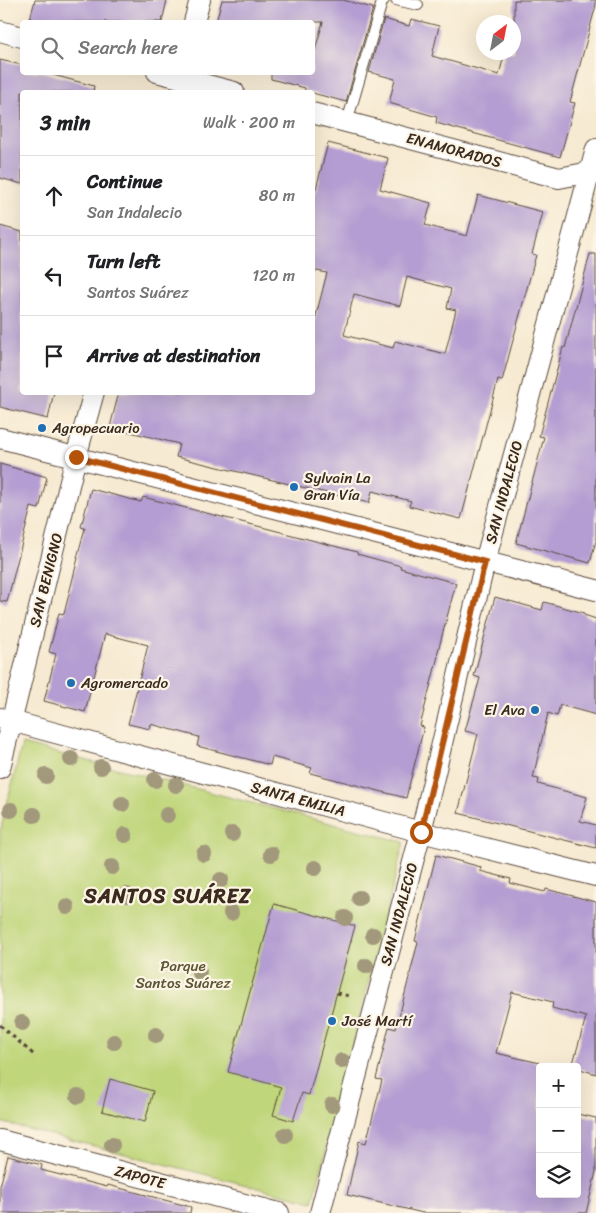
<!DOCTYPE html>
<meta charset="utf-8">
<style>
:root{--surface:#fff;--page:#f6f6f6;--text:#202124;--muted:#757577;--line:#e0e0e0}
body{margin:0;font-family:Sriracha,sans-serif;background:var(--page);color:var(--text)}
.controls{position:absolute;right:15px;bottom:15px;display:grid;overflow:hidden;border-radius:5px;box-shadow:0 5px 20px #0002}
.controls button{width:45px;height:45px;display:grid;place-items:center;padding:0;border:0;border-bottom:1px solid var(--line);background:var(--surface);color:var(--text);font:25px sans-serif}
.compass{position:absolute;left:476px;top:15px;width:45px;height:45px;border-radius:50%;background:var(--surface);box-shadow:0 5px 20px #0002;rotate:32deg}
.stop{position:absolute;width:15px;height:15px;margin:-11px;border:4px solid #b45309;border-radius:50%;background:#fff}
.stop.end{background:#b45309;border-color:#fff;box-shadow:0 1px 5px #0008}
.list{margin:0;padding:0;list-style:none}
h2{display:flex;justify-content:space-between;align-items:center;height:65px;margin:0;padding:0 20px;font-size:21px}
h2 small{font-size:16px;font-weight:400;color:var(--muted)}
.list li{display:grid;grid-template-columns:32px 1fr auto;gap:15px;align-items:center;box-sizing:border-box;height:80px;padding:0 20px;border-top:1px solid var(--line)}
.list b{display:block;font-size:19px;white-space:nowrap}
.list p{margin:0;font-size:16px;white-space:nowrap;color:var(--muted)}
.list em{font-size:16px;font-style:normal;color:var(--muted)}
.icon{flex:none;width:28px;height:28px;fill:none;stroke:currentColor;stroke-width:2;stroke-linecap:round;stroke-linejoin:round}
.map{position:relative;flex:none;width:596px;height:1213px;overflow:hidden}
.search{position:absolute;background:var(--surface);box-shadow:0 5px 20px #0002;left:20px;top:20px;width:295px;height:55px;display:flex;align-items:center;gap:12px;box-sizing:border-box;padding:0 18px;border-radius:5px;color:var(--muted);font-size:19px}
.panel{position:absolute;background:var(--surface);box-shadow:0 5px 20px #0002;left:20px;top:90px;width:295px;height:305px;border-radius:5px}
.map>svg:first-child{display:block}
.green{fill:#bfd67a;stroke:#7d804c}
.building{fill:#b49dd2;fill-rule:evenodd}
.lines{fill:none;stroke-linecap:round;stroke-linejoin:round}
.lane-casing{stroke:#574739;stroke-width:12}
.street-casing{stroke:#574739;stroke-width:22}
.path{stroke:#574739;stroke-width:3;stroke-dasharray:4 4;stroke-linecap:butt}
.lane{stroke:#fff;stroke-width:10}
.street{stroke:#fff;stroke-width:20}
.tree{fill:#a2987c}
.route{stroke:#b45309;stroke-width:6}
.poi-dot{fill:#1f6fb2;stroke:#fcf5e5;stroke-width:2}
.labels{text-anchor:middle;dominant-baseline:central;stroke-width:4.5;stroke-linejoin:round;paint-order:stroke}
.street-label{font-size:15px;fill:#3b2a1e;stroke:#fcf5e5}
.poi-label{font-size:15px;fill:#3b2a1e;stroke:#fcf5e5;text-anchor:start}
.park-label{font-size:15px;fill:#5c5535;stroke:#fcf5e5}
.district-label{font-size:20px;font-weight:bold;letter-spacing:1px;fill:#3b2a1e;stroke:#fcf5e5}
</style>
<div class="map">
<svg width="596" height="1213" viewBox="0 0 596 1213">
<rect width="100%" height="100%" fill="#fcf5e5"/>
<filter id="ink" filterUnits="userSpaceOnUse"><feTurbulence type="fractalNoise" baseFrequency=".02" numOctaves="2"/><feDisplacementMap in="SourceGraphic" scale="10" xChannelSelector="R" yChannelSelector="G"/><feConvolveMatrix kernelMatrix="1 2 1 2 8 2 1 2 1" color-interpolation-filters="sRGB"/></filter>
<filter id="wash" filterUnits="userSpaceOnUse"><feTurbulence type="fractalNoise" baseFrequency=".0096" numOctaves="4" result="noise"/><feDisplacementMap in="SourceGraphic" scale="20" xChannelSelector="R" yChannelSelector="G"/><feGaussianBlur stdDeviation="1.12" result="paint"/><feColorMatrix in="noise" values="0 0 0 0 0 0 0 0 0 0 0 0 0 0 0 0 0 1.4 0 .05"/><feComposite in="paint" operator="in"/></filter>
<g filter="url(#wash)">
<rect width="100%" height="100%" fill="#f7ead2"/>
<path class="green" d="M22,744L404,842L313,1202L0,1122V832Z"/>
<g id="blocks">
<path class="building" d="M35,0H167L162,22H41L30,19Z
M222,0H343L373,8L346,102L305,91V88L271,79V72H312V61L323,22H216Z
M514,0H596V5L570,102L575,103L560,157L436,123L437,117L389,103L395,79L369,72L384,19L409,26L411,19L439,26L432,56L499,75L505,52H514Z
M0,60L22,65V72H42L94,86L93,92H22V184L0,178Z
M328,143L388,158L380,189L431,203L425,225L467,236L478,195L543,212L532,254L536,255L502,381L498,380L461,519L409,506L411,501L372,491L369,503L176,457L179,444L110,427L119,392H312V331L327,273L312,270V204ZM407,277L451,289L447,308L456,310L445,354L395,341L393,348L344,335L354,294L400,306Z
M0,226L22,232V392H54L48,419L0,407Z
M590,254H596V541L590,563L516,543L544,437L539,436L563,347L565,348Z
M0,464L47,477L39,509L31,507L7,602L0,601Z
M91,489L141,502L143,497L277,531L357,552V554L401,566L400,568L456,583L437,655L438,656L420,726L424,727L406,798L310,773L312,768L272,757L270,765L197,746L199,737L151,724L150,729L128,724L148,645L105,634L85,712L44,701L56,654L49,652L59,613L64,614L78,558H77L85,528L81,527Z
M495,597L542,610L544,602L584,613V615L596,619V715L560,705L557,716L548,713L533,778L539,779L538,784L587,797L580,821L596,825V848L458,813L478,734L465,731L480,678L474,676Z
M436,855L481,867L480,871L511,879L510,883L545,892L546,889L596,902V1074L577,1068V1067H572L586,1017L552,1008L553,1002L512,992L496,1053L540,1063V1194H577V1114L596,1118V1172L586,1213H423L347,1195L359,1141L366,1143L382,1080L376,1079L389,1027L396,1029L418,942L415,941Z
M274,904L355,926L309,1095L302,1093L293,1121L273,1115L281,1087L228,1072Z
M110,1079L153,1091L145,1122L102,1111Z
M8,1156L42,1165L41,1170L107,1187L108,1185L191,1207L190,1213H0V1186Z"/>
</g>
</g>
<g filter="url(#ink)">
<use href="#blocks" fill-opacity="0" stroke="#574739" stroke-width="1"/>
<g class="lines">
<g class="lane-casing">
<path id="lane" d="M396,0L418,5
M347,122L382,2L384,0"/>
</g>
<g class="street-casing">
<path id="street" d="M194,22L200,0
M0,31L22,37
M157,72L234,92
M312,113L559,178L590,172L596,174
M0,438L596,590
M0,718L421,832L596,876
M0,768L76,457L94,392
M0,1140L279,1213
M320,1213L421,832L485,562L596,149"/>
</g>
<path class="path" d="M337,993L349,996
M0,1025L34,1055"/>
<use href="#lane" class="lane"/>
<use href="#street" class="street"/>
</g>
<g class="tree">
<circle cx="71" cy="759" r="8"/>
<circle cx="101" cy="767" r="8"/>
<circle cx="46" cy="776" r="8"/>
<circle cx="155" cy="780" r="8"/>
<circle cx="176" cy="785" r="8"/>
<circle cx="122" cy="804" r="8"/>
<circle cx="11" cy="810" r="8"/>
<circle cx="34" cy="815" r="8"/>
<circle cx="167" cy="815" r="8"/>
<circle cx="232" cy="834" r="8"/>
<circle cx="125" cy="835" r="8"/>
<circle cx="204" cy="854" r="8"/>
<circle cx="271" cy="854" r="8"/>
<circle cx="112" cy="867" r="8"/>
<circle cx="315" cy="868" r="8"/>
<circle cx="221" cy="880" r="8"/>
<circle cx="127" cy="895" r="8"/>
<circle cx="359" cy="898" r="8"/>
<circle cx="67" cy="907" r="8"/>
<circle cx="231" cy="913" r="8"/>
<circle cx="345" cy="918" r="8"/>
<circle cx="373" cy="935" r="8"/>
<circle cx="366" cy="966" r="8"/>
<circle cx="199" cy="972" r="8"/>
<circle cx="22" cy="1023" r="8"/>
<circle cx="156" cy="1035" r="8"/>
<circle cx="114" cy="1042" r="8"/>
<circle cx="342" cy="1061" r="8"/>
<circle cx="78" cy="1096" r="8"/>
<circle cx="332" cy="1105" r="8"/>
<circle cx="285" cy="1135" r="8"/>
<circle cx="112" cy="1145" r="8"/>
</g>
</g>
<g class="lines" filter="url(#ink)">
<path class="route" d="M76,457L485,562L421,832"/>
</g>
<g class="poi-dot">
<circle cx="42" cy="428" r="5"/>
<circle cx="294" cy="487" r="5"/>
<circle cx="71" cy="683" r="5"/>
<circle cx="535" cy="710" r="5"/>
<circle cx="332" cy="1021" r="5"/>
</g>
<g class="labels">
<g class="street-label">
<text transform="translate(454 150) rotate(15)">ENAMORADOS</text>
<text transform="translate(504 492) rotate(-75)">SAN INDALECIO</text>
<text transform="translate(46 580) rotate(-76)">SAN BENIGNO</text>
<text transform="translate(298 799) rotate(15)">SANTA EMILIA</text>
<text transform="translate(399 914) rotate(-75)">SAN INDALECIO</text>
<text transform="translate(140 1177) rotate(15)">ZAPOTE</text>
</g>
<g class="poi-label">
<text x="52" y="428">Agropecuario</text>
<text x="304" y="478">Sylvain La<tspan x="304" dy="17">Gran Vía</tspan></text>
<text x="81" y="683">Agromercado</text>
<text x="525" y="710" text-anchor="end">El Ava</text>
<text x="342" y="1021">José Martí</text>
</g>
<g class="park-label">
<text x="183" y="966">Parque<tspan x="183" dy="17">Santos Suárez</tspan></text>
</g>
<g class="district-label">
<text x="168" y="896">SANTOS SUÁREZ</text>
</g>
</g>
</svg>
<div class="controls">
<button>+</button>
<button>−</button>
<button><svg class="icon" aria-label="layers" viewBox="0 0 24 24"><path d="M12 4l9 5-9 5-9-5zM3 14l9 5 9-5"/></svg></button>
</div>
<svg class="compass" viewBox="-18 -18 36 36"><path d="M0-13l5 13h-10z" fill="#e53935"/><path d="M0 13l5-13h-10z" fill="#757577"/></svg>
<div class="stop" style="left:421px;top:832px"></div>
<div class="stop end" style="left:76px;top:457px"></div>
<div class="search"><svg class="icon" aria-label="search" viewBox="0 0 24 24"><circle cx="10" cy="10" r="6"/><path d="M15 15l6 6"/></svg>Search here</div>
<section class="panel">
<h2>3 min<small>Walk · 200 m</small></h2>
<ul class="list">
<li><svg class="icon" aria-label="ahead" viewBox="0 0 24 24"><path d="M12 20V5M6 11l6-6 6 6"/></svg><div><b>Continue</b><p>San Indalecio</p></div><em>80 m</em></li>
<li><svg class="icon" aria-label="left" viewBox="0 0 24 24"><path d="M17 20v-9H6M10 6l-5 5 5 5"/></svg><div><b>Turn left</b><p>Santos Suárez</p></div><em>120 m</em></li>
<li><svg class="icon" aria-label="arrive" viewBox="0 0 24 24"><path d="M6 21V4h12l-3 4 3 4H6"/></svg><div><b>Arrive at destination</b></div></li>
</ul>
</section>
</div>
